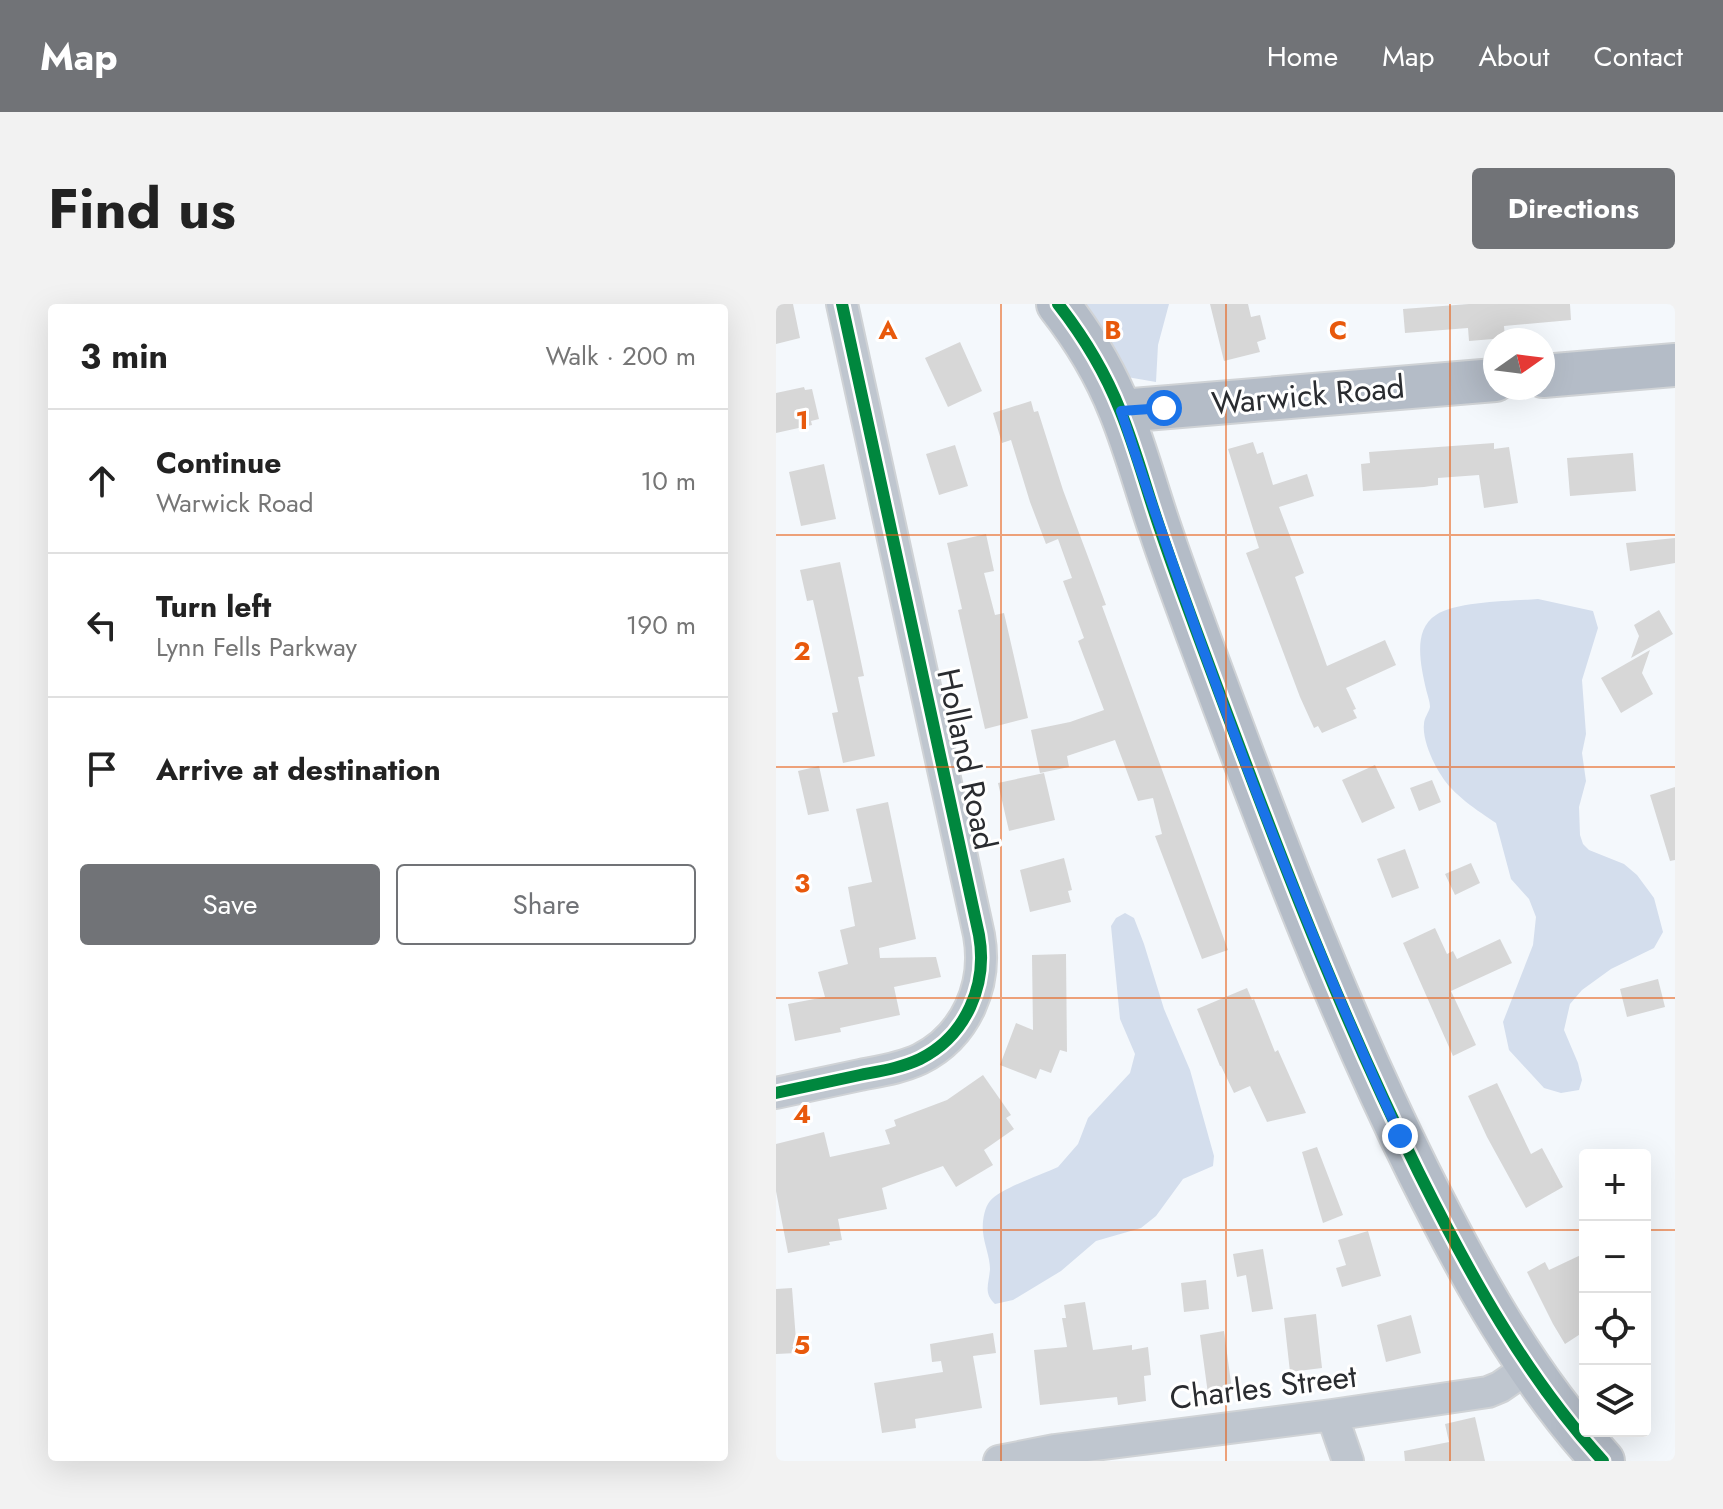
<!DOCTYPE html>
<meta charset="utf-8">
<style>
:root{--surface:#fff;--page:#f2f2f2;--text:#222;--muted:#767676;--line:#e0e0e0;--accent:#717377}
body{margin:0;font-family:Jost,sans-serif;background:var(--page);color:var(--text)}
.controls{position:absolute;right:24px;bottom:24px;display:grid;overflow:hidden;border-radius:8px;box-shadow:0 8px 32px #0002}
.controls button{width:72px;height:72px;display:grid;place-items:center;padding:0;border:0;border-bottom:2px solid var(--line);background:var(--surface);color:var(--text);font:40px sans-serif}
.compass{position:absolute;left:707px;top:24px;width:72px;height:72px;border-radius:50%;background:var(--surface);box-shadow:0 8px 32px #0002;rotate:76deg}
.stop{position:absolute;width:24px;height:24px;margin:-18px;border:6px solid #1a73e8;border-radius:50%;background:#fff}
.stop.end{background:#1a73e8;border-color:#fff;box-shadow:0 2px 8px #0008}
.list{margin:0;padding:0;list-style:none}
h2{display:flex;justify-content:space-between;align-items:center;height:104px;margin:0;padding:0 32px;font-size:34px}
h2 small{font-size:26px;font-weight:400;color:var(--muted)}
.list li{display:grid;grid-template-columns:52px 1fr auto;gap:24px;align-items:center;box-sizing:border-box;height:144px;padding:0 32px;border-top:2px solid var(--line)}
.list b{display:block;font-size:30px;white-space:nowrap}
.list p{margin:0;font-size:26px;white-space:nowrap;color:var(--muted)}
.list em{font-size:26px;font-style:normal;color:var(--muted)}
.actions{display:flex;gap:16px;padding:24px 32px}
.actions a{flex:1;padding:18px 0;border:2px solid var(--accent);border-radius:8px;text-align:center;font-size:28px;color:var(--accent)}
.actions .main{background:var(--accent);color:#fff}
.icon{flex:none;width:44px;height:44px;fill:none;stroke:currentColor;stroke-width:2;stroke-linecap:round;stroke-linejoin:round}
.map{position:relative;flex:none;width:899px;height:1157px;overflow:hidden;border-radius:8px}
header{display:flex;align-items:center;gap:48px;box-sizing:border-box;height:112px;padding:0 40px;background:var(--accent);color:#fff}
header strong{font-size:38px}
nav{display:flex;gap:44px;margin-inline-start:auto;font-size:28px}
.intro{display:flex;align-items:center;justify-content:space-between;box-sizing:border-box;height:192px;padding:0 48px}
h1{margin:0;font-size:56px}
.button{padding:20px 36px;border-radius:8px;background:var(--accent);color:#fff;font-size:28px;font-weight:700}
main{display:flex;gap:48px;padding:0 48px}
aside{flex:1;background:var(--surface);border-radius:8px;box-shadow:0 8px 32px #0002}
.map>svg:first-child{display:block}
.green{fill:#d4deed}
.building{fill:#d7d7d7}
.lines{fill:none;stroke-linecap:round;stroke-linejoin:round}
.minor-casing{stroke:#d0d3d6;stroke-width:34}
.secondary-casing{stroke:#d0d3d6;stroke-width:46}
.minor{stroke:#bfc6cf;stroke-width:30}
.secondary{stroke:#b4bcc7;stroke-width:42}
.cycleway-casing{stroke:#fff;stroke-width:17}
.cycleway{stroke:#00873e;stroke-width:12}
.route{stroke:#1a73e8;stroke-width:10}
.grid{fill:none;stroke:#e8590c;stroke-width:2;stroke-opacity:0.55}
.labels{text-anchor:middle;dominant-baseline:central;stroke-width:6;stroke-linejoin:round;paint-order:stroke}
.street-label{font-size:32px;fill:#2a2c30;stroke:#fff}
.grid-label{font-size:26px;text-anchor:middle;font-weight:bold;fill:#e8590c;stroke:#fff;stroke-width:6;stroke-linejoin:round;paint-order:stroke}
</style>
<header>
<strong>Map</strong>
<nav><a>Home</a><a>Map</a><a>About</a><a>Contact</a></nav>
</header>
<div class="intro"><h1>Find us</h1><a class="button">Directions</a></div>
<main>
<aside>
<h2>3 min<small>Walk · 200 m</small></h2>
<ul class="list">
<li><svg class="icon" aria-label="ahead" viewBox="0 0 24 24"><path d="M12 20V5M6 11l6-6 6 6"/></svg><div><b>Continue</b><p>Warwick Road</p></div><em>10 m</em></li>
<li><svg class="icon" aria-label="left" viewBox="0 0 24 24"><path d="M17 20v-9H6M10 6l-5 5 5 5"/></svg><div><b>Turn left</b><p>Lynn Fells Parkway</p></div><em>190 m</em></li>
<li><svg class="icon" aria-label="arrive" viewBox="0 0 24 24"><path d="M6 21V4h12l-3 4 3 4H6"/></svg><div><b>Arrive at destination</b></div></li>
</ul>
<div class="actions"><a class="main">Save</a><a>Share</a></div>
</aside>
<div class="map">
<svg width="899" height="1157" viewBox="0 0 899 1157">
<rect width="100%" height="100%" fill="#f4f8fc"/>
<path class="green" d="M309,0H393L382,41L380,78L351,73L319,13Z
M762,295L817,307L822,324L806,376L810,430L806,449L810,477L803,503L804,531L807,540L813,546L848,560L861,571L878,594L887,628L878,644L835,665L806,686L794,700L788,726L802,759L806,776L803,786L785,789L768,784L733,746L727,718L757,641L760,613L753,595L735,575L720,519C702,507 676,490 665,471C657,459 646,435 648,420C648,414 653,408 654,403C654,397 651,390 650,385C645,362 636,326 660,311C680,297 736,297 762,295Z
M349,609L358,614L368,640L388,705L414,766L438,852L437,862L407,875L380,912L365,924L320,937L285,967L237,996L219,1000C207,989 213,980 214,965C214,953 208,940 207,928C206,919 208,904 214,897C225,884 265,871 282,863L302,840L312,814L354,769L359,750L344,715L335,622L340,614Z"/>
<path class="building" d="M0,0H17L24,34L0,40Z
M434,0H472L475,13L484,11L490,35L481,38L484,48L448,57Z
M693,0H794L795,16L728,22L729,34L693,37L692,24L629,29L627,5Z
M184,38L206,87L172,103L149,54Z
M28,83L29,86L36,85L43,115L35,117L36,121L0,129V89Z
M255,97L258,108L262,107L287,186L330,301L326,302L452,646L426,655L379,532L386,530L377,494L362,497L339,436L291,452L293,463L264,469L255,426L294,418L328,406L302,337L308,334L287,277L296,274L282,235L270,240L254,198L235,136L226,139L217,109Z
M477,138L481,150L487,148L497,181L531,170L538,192L503,203L528,269L519,273L551,362L609,336L620,361L570,384L580,405L577,406L581,414L546,429L542,422L538,424L524,393L470,249L483,244L452,145Z
M718,139V145L733,143L742,199L708,204L703,171L662,174V181L648,183L587,187L585,160L594,159L593,148Z
M179,141L192,182L163,191L150,150Z
M857,149L860,187L794,192L791,154Z
M48,160L60,215L25,222L13,168Z
M210,230L218,267L208,269L219,311L228,309L252,414L209,425L182,306L186,305L171,239Z
M899,234V259L854,267L850,239Z
M64,258L88,372L82,373L99,452L67,459L56,409L62,408L37,296L31,297L24,266Z
M883,306L897,330L855,354L863,332L858,321Z
M874,346L866,369L877,390L845,409L825,374Z
M599,461L619,504L586,519L566,476Z
M43,462L53,507L32,511L22,467Z
M268,469L279,516L233,527L222,479Z
M656,476L665,498L643,507L634,484Z
M899,483V556L894,557L874,491Z
M112,498L140,635L103,644L104,654L160,653L165,673L118,683L124,711L64,724L65,728L19,737L12,700L49,693L42,668L72,660L64,626L79,622L72,583L96,578L80,505Z
M629,545L643,584L616,594L601,555Z
M288,554L296,586L292,587L295,598L254,608L244,566Z
M695,559L704,579L679,591L669,570Z
M659,624L671,650L677,647L681,655L724,635L736,659L675,687L700,741L677,752L627,639Z
M290,650L291,748L284,746L275,769L264,765L260,775L224,761L240,719L257,726L256,651Z
M882,675L889,703L851,713L844,685Z
M471,684L476,696L478,695L499,748L502,746L530,809L491,818L474,782L458,789L445,762H444L421,705Z
M207,771L235,811L230,814L238,825L208,846L217,861L180,883L167,862L106,884L111,905L62,915L66,936L53,938L54,941L12,949L0,887V840L48,828L54,853L114,840L109,826L120,822L118,816L171,796Z
M721,779L755,850L766,844L787,883L750,904L711,833L692,792Z
M541,843L567,911L547,919L526,848Z
M592,927L605,972L566,983L560,964L570,961L562,936Z
M487,945L497,1005L476,1008L470,971L461,973L457,950Z
M809,949V1027L789,1040L777,1020L751,968L769,958L773,966Z
M430,976L433,1005L408,1008L405,979Z
M16,984L21,1049L0,1050V985Z
M309,998L317,1046L356,1041V1046L372,1043L375,1071L368,1072L370,1097L342,1101L341,1093L264,1101L258,1046L291,1043L286,1014H290L288,1001Z
M540,1010L546,1064L514,1068L508,1014Z
M635,1011L645,1049L610,1058L601,1021Z
M448,1027L456,1086L432,1090L424,1031Z
M217,1029L220,1049L197,1052L206,1104L139,1115L140,1124L106,1129L98,1079L167,1068L165,1057L156,1058L154,1040Z
M699,1113L709,1157H629L628,1147L673,1138L669,1120Z"/>
<g class="lines">
<g class="minor-casing">
<path id="minor" d="M0,789C28,783 56,777 84,771C104,767 125,764 144,755C190,732 212,681 203,631L66,0
M556,1111L572,1157
M223,1157L279,1146L556,1111L712,1088L724,1083L753,1063"/>
</g>
<g class="secondary-casing">
<path id="secondary" d="M282,0C307,32 329,68 344,106C360,145 371,188 385,228C396,261 408,293 420,326C488,510 556,694 643,869C694,971 750,1073 827,1157
M767,72L899,61
M345,107L719,76"/>
</g>
<use href="#minor" class="minor"/>
<use href="#secondary" class="secondary"/>
<g class="cycleway-casing">
<path id="cycleway" d="M282,0C307,32 329,68 344,106C360,145 371,188 385,228C396,261 408,293 420,326C488,510 556,694 643,869C694,971 750,1073 827,1157
M0,789C28,783 56,777 84,771C104,767 125,764 144,755C190,732 212,681 203,631L66,0"/>
</g>
<use href="#cycleway" class="cycleway"/>
</g>
<g class="lines">
<path class="route" d="M388,104L345,107C426,353 516,596 624,832"/>
</g>
<path class="grid" d="M225,0V1157M450,0V1157M674,0V1157M0,231H899M0,463H899M0,694H899M0,926H809M869,926H899"/>
<g class="labels">
<g class="street-label">
<text transform="translate(532 91) rotate(-5)">Warwick Road</text>
<text transform="translate(191 455) rotate(78)">Holland Road</text>
<text transform="translate(487 1083) rotate(-7)">Charles Street</text>
</g>
</g>
<g class="grid-label">
<text x="112" y="35">A</text>
<text x="337" y="35">B</text>
<text x="562" y="35">C</text>
<text x="26" y="125">1</text>
<text x="26" y="356">2</text>
<text x="26" y="588">3</text>
<text x="26" y="819">4</text>
<text x="26" y="1050">5</text>
</g>
</svg>
<div class="controls">
<button>+</button>
<button>−</button>
<button><svg class="icon" aria-label="locate" viewBox="0 0 24 24"><circle cx="12" cy="12" r="6"/><path d="M12 2v4M12 18v4M2 12h4M18 12h4"/></svg></button>
<button><svg class="icon" aria-label="layers" viewBox="0 0 24 24"><path d="M12 4l9 5-9 5-9-5zM3 14l9 5 9-5"/></svg></button>
</div>
<svg class="compass" viewBox="-18 -18 36 36"><path d="M0-13l5 13h-10z" fill="#e53935"/><path d="M0 13l5-13h-10z" fill="#767676"/></svg>
<div class="stop" style="left:388px;top:104px"></div>
<div class="stop end" style="left:624px;top:832px"></div>
</div>
</main>
